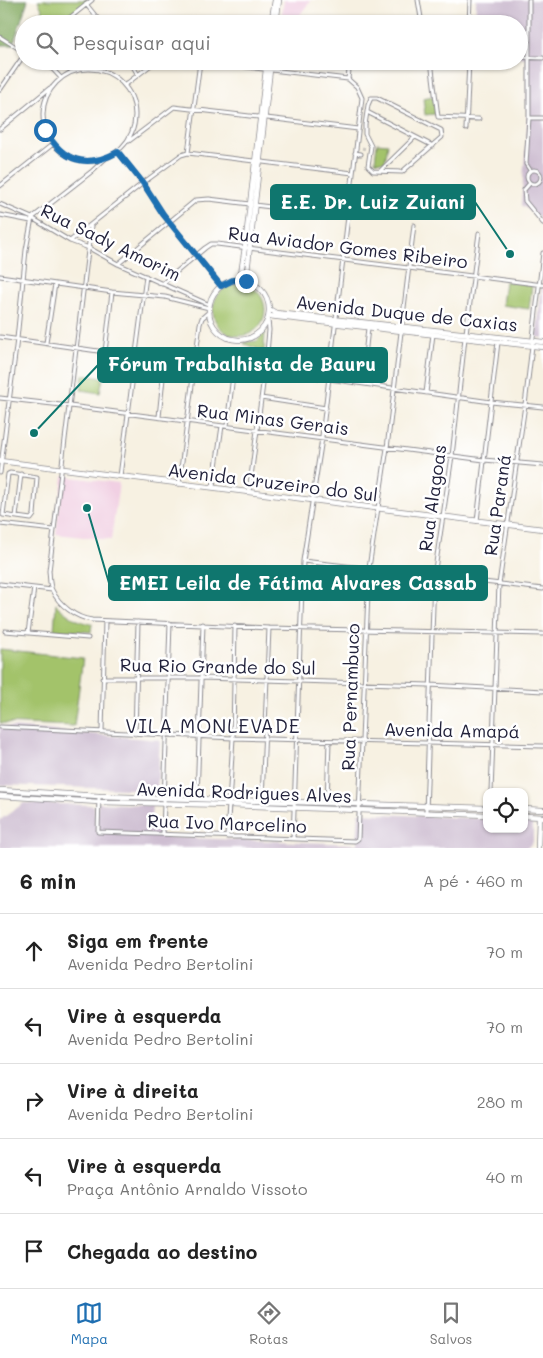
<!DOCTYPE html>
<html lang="pt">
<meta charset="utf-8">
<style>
:root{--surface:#fff;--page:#f2f2f2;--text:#222;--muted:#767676;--line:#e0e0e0;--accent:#1f6fb2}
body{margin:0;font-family:Mali,sans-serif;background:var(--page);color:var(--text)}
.controls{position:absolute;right:15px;bottom:15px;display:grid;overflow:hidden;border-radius:10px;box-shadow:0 1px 4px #0004}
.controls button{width:45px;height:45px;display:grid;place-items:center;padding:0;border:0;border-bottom:1px solid var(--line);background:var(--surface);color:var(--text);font:25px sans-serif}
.stop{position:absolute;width:15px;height:15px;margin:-11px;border:4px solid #1f6fb2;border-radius:50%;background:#fff}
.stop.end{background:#1f6fb2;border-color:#fff;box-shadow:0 1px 5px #0008}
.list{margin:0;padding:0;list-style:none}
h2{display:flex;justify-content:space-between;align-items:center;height:65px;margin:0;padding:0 20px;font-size:21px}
h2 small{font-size:16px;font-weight:400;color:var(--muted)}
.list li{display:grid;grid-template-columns:32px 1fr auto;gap:15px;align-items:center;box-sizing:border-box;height:75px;padding:0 20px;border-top:1px solid var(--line)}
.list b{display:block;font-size:19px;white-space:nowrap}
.list p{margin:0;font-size:16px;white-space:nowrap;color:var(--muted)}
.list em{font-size:16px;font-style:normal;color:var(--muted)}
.icon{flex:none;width:28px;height:28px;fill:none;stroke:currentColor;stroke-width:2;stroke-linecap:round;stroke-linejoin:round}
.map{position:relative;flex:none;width:543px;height:848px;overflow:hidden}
.search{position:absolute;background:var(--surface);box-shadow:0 1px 4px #0004;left:15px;right:15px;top:15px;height:55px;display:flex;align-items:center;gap:12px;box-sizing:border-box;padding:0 18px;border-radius:28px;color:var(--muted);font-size:19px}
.sheet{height:440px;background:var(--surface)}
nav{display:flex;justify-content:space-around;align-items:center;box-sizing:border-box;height:70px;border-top:1px solid var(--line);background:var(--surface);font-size:14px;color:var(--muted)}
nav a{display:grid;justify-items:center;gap:2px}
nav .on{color:var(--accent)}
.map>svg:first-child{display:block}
.built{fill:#f1d0e3}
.industrial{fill:#cebed1}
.green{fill:#a3c36b;stroke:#627253}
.forest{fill:#82a95f;stroke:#52664d}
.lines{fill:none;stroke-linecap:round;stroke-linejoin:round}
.street-tunnel{stroke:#ccc8c1;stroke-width:3;stroke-dasharray:3 1.5;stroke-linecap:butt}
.street-casing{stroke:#8c8a8e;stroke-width:5}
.secondary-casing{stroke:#8c8a8e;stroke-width:6}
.street{stroke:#fff;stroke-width:3}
.secondary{stroke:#fff;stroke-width:4.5}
.route{stroke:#1f6fb2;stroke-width:6}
.labels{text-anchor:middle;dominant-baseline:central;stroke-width:5;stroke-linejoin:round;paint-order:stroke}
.street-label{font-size:18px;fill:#22223b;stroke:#fff}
.neighbourhood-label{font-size:19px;letter-spacing:1px;fill:#22223b;stroke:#fff}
.leader{fill:none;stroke:#0f766e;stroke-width:2}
.callout-dot{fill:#0f766e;stroke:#fff;stroke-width:2}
.callout{fill:#0f766e;stroke:#0f766e;stroke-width:2}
.callout-label{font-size:19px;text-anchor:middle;font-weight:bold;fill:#fff}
</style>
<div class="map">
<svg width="543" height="848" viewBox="0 0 543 848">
<rect width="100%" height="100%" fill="#fff"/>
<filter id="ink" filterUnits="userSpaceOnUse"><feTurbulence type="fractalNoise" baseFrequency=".02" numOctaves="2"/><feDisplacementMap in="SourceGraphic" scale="10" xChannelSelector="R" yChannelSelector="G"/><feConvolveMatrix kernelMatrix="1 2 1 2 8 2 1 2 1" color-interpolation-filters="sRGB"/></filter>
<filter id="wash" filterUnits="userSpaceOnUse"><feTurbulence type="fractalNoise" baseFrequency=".0096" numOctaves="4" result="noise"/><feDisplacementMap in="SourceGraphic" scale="20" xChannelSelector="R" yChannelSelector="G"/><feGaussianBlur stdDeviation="1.12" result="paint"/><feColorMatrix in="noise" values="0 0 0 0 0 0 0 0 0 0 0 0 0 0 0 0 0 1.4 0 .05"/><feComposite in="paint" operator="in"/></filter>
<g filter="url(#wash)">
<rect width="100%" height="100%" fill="#f7f1e2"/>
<path class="built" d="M284,0H311L299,16H297L282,14Z
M63,476L119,483L111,540L56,534Z"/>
<path class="industrial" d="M476,0H543V220L521,205L527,129L526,58L519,57V24H475Z
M543,279V338L536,337Z
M0,726L160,740L157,790L0,785Z
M24,803L90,805L94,806L96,829L98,803L152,805L151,820L161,821V837L357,844L359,813L487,819V829H524V821H533V842L527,848H0V820Z"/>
<path class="green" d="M38,0H88L61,24H48Z
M433,96L435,114L425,115L423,98Z
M377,143L388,144L385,162L375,161Z
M505,281L532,285L529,309L502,305Z
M213 310a26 26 0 1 1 52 0a26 26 0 1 1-52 0Z
M265,332L264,351L244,344L245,342L257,341Z
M83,375L103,378L100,393L81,390Z
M56,604C66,615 78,622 92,624L91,632L54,630Z
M0,649L83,658L74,726L0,723Z"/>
<path class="forest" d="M0,0H28L13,45H0Z"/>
</g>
<g filter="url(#ink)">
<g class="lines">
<path class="street-tunnel" d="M362,148L366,149"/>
<g class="street-casing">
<path id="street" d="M418,0L422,24
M529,0V118L526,164L530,170
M86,4L102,24
M62,24L92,0
M469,24L470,0
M0,37L24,52
M519,57L543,58
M45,61L61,78
M130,61L138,75
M196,61L348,79
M431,61L438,117L479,119
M43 115a46 46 0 1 1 92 0a46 46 0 1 1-92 0Z
M74,70L86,61
M348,79L350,61
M125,85L156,61
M0,90L24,55
M371,98H377L441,130L442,137L402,172L373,171L368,166L371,146L365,134V125L368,105Z
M367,112L433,146
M529,118H543
M0,129L50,88
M466,129L469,61
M129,141L174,107L358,129
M118,152L143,183L163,214L221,286
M188,153L200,62
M355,153L361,154
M527 177a7 7 0 1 1 14 0a7 7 0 1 1-14 0Z
M380,171L415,137
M530,183L524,190L525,201L543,223
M0,186L53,144
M0,204L32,218L70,241L89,248L118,264L210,305
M254,205L347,216
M0,215L31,221
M91,226L49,571C50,577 49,584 52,590C59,605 76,618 92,620L269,628L543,634
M70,241L143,183L181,155L188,153L353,173
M118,264L196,200L209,199L250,204
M0,276L112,292L165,297L209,308
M162,284L205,248L211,244H217L543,285
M466,333L479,233
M0,337L105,352L329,379L491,402L543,407
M46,343L55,284
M105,352L112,292
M362,383L368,328
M426,393L433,334
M0,398L70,406L484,460L543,465
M261,398L326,408
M159,417L165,359
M227,426L234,367
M0,473L17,339L26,250L32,218L91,172L105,159
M10,473L37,477L34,515L31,519L3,515L8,474Z
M120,476L146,276
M179,484L200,324L202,318L210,311
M213,487L222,426
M249,492L267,353L269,330L268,320
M16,517L21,474
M477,521L498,342
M0,524L54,530
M303,561L543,589
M0,584L52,590
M5,631L88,638
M28,633L34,588
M102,678H201L429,685L543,691
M0,727L233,738L543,746
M102,731L105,621
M135,734L138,622
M491,792L499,584L525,405L543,253
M99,796L98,832L355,841L358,839L369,568L387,448L414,225
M197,798L203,624
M262,801L269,628
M327,803L329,741
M426,813L434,576L452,456L465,338
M163,834L170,623
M227,837L233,738L235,626
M293,839L303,561L321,445L362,98L357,87L348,79"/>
</g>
<g class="secondary-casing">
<path id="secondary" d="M271,24L275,0
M276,24L279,0
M240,280L245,247L267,61
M209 310a30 30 0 1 1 60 0a30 30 0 1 1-60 0Z
M246,281L271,61
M269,309L276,313L543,342
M269,316L543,347
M0,461L543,529
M0,790L99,796L487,808
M0,796L99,802L229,805L487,815
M524,809L543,810
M524,816L543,817
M538,848L539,817"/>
</g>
<use href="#street" class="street"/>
<use href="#secondary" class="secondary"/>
</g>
</g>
<g class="lines" filter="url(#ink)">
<path class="route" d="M45,130C63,162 86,169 118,152L143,183L163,214L221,286L233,280L246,281"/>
</g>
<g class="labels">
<g class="street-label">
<text transform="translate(111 242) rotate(26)">Rua Sady Amorim</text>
<text transform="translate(348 247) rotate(7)">Rua Aviador Gomes Ribeiro</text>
<text transform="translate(407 313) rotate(6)">Avenida Duque de Caxias</text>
<text transform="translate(273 419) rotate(7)">Rua Minas Gerais</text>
<text transform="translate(273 482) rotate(7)">Avenida Cruzeiro do Sul</text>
<text transform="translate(432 498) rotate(-82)">Rua Alagoas</text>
<text transform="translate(497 505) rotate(-82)">Rua Paraná</text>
<text transform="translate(218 666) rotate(1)">Rua Rio Grande do Sul</text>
<text transform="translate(350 697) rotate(-88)">Rua Pernambuco</text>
<text transform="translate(452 730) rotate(1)">Avenida Amapá</text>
<text transform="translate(244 792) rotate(2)">Avenida Rodrigues Alves</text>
<text transform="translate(227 823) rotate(2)">Rua Ivo Marcelino</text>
</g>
<g class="neighbourhood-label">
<text x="213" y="725">VILA MONLEVADE</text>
</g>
</g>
<path class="leader" d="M510 254L475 202M34 433L98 365M87 508L109 583"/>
<g class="callout-dot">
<circle cx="510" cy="254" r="5"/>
<circle cx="34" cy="433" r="5"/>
<circle cx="87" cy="508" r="5"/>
</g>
<g class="callout">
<rect x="271" y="185" width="204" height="34" rx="5"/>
<rect x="98" y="348" width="289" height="34" rx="5"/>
<rect x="109" y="566" width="378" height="34" rx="5"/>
</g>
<g class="callout-label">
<text x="373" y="209">E.E. Dr. Luiz Zuiani</text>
<text x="242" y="371">Fórum Trabalhista de Bauru</text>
<text x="298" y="590">EMEI Leila de Fátima Alvares Cassab</text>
</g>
</svg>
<div class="controls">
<button><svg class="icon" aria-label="locate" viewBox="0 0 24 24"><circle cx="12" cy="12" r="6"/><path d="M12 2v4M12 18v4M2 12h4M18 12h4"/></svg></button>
</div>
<div class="stop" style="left:45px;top:130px"></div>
<div class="stop end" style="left:246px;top:281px"></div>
<div class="search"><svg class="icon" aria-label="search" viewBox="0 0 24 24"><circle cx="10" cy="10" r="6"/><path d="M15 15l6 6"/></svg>Pesquisar aqui</div>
</div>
<section class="sheet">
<h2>6 min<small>A pé · 460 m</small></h2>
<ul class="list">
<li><svg class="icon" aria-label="ahead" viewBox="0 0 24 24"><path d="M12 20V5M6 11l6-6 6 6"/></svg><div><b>Siga em frente</b><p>Avenida Pedro Bertolini</p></div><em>70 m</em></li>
<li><svg class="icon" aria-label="left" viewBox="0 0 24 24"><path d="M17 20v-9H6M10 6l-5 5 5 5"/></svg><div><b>Vire à esquerda</b><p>Avenida Pedro Bertolini</p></div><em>70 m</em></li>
<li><svg class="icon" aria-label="right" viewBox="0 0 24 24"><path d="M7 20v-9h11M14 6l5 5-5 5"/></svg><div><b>Vire à direita</b><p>Avenida Pedro Bertolini</p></div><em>280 m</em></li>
<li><svg class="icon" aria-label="left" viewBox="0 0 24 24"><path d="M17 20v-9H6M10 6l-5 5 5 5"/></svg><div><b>Vire à esquerda</b><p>Praça Antônio Arnaldo Vissoto</p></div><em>40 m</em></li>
<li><svg class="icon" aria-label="arrive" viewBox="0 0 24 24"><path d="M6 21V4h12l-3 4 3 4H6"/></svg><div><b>Chegada ao destino</b></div></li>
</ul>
</section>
<nav>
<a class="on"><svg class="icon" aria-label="map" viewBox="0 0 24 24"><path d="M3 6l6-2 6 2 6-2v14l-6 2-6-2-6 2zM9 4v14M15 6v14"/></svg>Mapa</a>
<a><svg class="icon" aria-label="directions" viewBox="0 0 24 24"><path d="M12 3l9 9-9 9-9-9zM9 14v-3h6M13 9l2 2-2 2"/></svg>Rotas</a>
<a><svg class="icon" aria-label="saved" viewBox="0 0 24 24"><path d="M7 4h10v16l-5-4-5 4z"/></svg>Salvos</a>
</nav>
